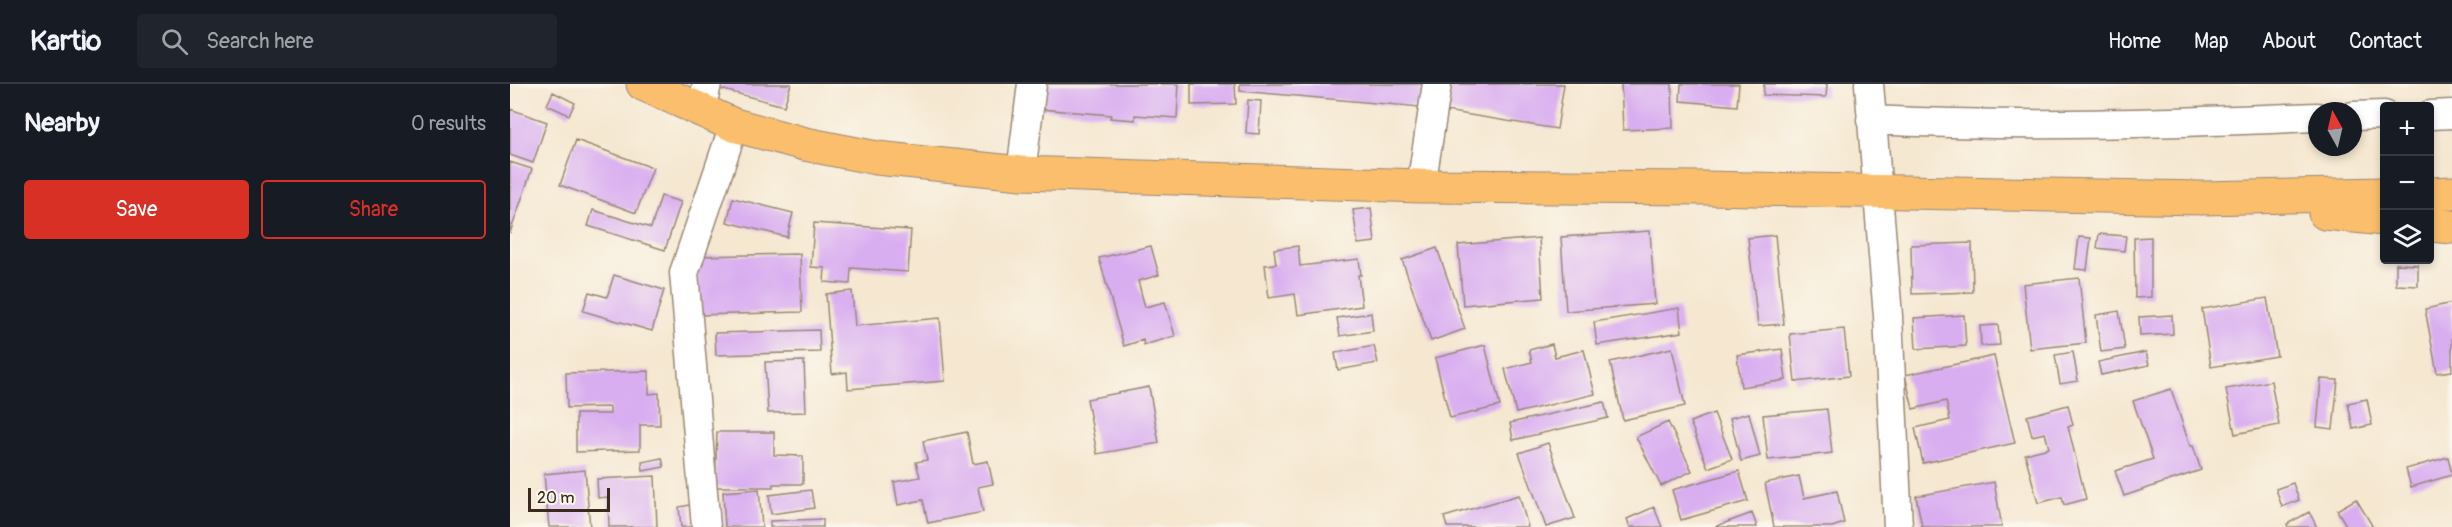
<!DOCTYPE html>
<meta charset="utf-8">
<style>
:root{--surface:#171b24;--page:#20242c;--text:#f1f3f6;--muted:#9ea1a6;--line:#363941;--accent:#d93025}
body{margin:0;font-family:Pangolin,sans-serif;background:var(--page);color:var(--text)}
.controls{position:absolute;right:18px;top:18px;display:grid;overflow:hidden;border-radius:6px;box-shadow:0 3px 9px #0003}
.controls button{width:54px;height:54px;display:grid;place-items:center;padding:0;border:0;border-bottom:2px solid var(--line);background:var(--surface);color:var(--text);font:30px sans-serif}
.compass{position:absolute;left:1798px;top:18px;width:54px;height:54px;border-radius:50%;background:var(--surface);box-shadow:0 3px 9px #0003;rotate:352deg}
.scale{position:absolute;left:18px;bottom:15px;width:82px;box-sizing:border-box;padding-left:6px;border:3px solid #3b2a1e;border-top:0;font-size:16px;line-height:21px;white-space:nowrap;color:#3b2a1e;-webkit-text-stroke:4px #fbf7ec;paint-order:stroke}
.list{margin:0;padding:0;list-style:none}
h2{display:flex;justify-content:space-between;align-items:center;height:78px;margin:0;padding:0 24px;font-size:26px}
h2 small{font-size:20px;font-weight:400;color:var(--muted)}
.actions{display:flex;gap:12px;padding:18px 24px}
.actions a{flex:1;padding:14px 0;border:2px solid var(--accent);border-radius:6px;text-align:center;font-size:21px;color:var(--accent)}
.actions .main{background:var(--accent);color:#fff}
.icon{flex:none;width:33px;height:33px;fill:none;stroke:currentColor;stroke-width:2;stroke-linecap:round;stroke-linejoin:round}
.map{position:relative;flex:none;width:1942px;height:443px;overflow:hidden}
header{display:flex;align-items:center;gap:36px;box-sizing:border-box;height:84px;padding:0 30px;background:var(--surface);border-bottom:2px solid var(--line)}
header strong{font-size:28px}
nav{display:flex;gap:33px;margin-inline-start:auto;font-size:21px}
.search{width:420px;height:54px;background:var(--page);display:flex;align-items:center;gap:15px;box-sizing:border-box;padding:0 21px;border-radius:6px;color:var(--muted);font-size:22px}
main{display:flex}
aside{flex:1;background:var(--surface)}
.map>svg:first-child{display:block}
.building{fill:#d9aef0}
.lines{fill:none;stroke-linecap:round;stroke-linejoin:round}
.minor-casing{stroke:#988877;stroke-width:31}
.major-casing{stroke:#988877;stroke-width:35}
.minor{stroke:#fff;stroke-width:28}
.major{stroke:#fabe6d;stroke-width:33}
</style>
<header>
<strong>Kartio</strong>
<div class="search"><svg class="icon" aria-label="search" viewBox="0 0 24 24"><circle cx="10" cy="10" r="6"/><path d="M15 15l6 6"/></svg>Search here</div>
<nav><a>Home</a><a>Map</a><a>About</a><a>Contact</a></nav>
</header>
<main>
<aside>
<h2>Nearby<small>0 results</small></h2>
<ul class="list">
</ul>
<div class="actions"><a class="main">Save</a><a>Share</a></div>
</aside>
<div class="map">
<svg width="1942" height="443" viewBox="0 0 1942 443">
<rect width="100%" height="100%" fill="#fbf7ec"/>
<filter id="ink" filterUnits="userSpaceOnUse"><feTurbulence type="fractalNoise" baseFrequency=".0167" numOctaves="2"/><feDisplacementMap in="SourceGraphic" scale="12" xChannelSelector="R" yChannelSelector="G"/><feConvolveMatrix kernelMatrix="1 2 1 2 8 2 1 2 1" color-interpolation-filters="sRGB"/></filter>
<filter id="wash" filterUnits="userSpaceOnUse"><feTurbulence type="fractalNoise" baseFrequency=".008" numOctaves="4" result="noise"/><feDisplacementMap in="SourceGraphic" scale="24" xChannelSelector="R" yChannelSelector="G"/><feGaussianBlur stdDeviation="1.35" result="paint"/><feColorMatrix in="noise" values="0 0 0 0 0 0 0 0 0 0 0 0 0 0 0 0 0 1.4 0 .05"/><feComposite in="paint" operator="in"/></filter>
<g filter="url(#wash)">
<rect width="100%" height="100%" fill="#f5e7d0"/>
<g id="blocks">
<path class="building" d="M211,0H281L274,22L210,5Z
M532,0H669L667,34L625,31V36L600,34L601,31L530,25Z
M681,0H725L726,20L681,21Z
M730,0H912L910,23L730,7Z
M940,0H1054L1047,45L935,27Z
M1111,0H1162L1163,44L1113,46Z
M1171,0H1229L1227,22L1170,17Z
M1254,0H1317L1316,13L1253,11Z
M43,8L65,19L59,31L37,21Z
M738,16L751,17L749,50L736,49Z
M0,25L37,38L23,79L0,71Z
M66,56L143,84L126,129L50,101Z
M0,78L22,85L0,149Z
M151,112L171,118L155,166L78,142L83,126L141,144Z
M223,114L283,129L277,153L217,138Z
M861,124L865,158L848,160L843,126Z
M304,139L401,146L398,188L341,184L340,200L314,198L315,184L301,183Z
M1140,147L1145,220L1056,227L1051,153Z
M1589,150L1616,152L1614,167L1587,164Z
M1265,151L1274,240L1248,242L1238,154Z
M1569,153L1581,154L1577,186L1565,185Z
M1641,153V213L1625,214L1624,154Z
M1029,154L1033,214L953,221L948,161Z
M1462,159L1463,208L1402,210L1401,161Z
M641,162L649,191L628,197L635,223L655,218L665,252L634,261L633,256L614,262L589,174Z
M788,162L790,182L849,175L851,191H848L852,222L788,231L785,210L759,214L755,181L766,180L764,165Z
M927,164L955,245L921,257L892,176Z
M290,170L292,228L188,231L187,172Z
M1886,180L1908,181V202L1886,201Z
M104,191L154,206L142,247L73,227L79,208L97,213Z
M1569,194L1576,259L1520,265L1513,200Z
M342,207L345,242L430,234L435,297L338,305L337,288L322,290L316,210Z
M1757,214L1767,272L1701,283L1692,225Z
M1942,219V287L1927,289L1915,225Z
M1169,224L1172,248L1087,261L1084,238Z
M1609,227L1615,265L1591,268L1586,231Z
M861,229L863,247L830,252L827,234Z
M1454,231L1456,262L1406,265L1404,234Z
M1662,231L1663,250L1630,252L1629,233Z
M1488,241L1490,261L1471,262L1470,242Z
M1334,245L1339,292L1285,298L1280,250Z
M309,246L310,268L206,271L205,249Z
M1042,260L1045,273L1074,266L1085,310L1006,329L995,285L1022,278L1019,266Z
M975,261L990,322L940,334L925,274Z
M864,262L868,279L828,286L825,269Z
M1162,264L1175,322L1113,336L1100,278Z
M1272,265L1276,296L1231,303L1227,271Z
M1563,268L1568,297L1550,300L1545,271Z
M1636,268L1639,281L1591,291L1588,278Z
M1484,272L1505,359L1413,379L1405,344L1440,336L1436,317L1403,325L1395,291Z
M294,277L296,328L258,329L255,278Z
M139,287V310L149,309L150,341H130V366L66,368V330H100V323L57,324L56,289Z
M1811,295L1828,296L1823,345L1807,343Z
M1761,297L1769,341L1725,350L1716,305Z
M639,303L649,359L587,370L577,315Z
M1661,305L1680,362H1683L1691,386L1614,412L1605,387L1643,375L1623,317Z
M1857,315L1862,341L1843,345L1838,319Z
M1094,318L1098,334L1003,356L1000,339Z
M1558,321L1563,341L1558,343L1576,415L1554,421L1552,413L1528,419L1515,370L1539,364L1535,349L1522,352L1517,332Z
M1317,325L1322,369L1258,376L1253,331Z
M1204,329L1222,375L1198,384L1180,338Z
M1239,329L1250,372L1231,377L1220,334Z
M1158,338L1182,387L1151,402L1126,353Z
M207,348H264V371L293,372V400H263V403H205Z
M457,348L463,380L478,377L483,400L468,403L473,428L418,439L413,416L388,421L384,398L410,393L406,378L417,376L413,357Z
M1038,359L1065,434L1036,443L1009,369Z
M1938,373L1942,391L1901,403L1896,385Z
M152,374L154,383L133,387L132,378Z
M75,386L80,443H39L34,390Z
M1229,387L1238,417L1171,436L1162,406Z
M145,392L147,443H99L98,413L88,414L87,395Z
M1289,392L1294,414L1327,407L1334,439L1322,443H1264L1255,399Z
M1484,398L1492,443H1412L1406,412Z
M1783,399L1789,416L1772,423L1766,405Z
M249,405L252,443H215L213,408Z
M301,406L304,424L261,430L259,411Z
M1009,411L1018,443H937L934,433Z
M1846,415L1863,443H1837L1827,426Z
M180,421L183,443H171L169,423Z
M1144,423L1152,443H1120L1117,435Z
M1799,428L1807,443H1778L1777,440Z
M1242,429L1247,443H1204Z
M313,435V443H260V437Z"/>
</g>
</g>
<g filter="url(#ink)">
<use href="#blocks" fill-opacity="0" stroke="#988877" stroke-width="1.5"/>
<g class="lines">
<g class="minor-casing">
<path id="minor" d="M1359,0L1378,232L1388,443
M191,27L197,0
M1920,31L1942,30
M1843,32L1874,31
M1361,36C1510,44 1659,39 1807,33
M511,89L522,0
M911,102L927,0
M196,443L174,189L224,41"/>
</g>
<g class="major-casing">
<path id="major" d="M133,0L224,41L295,60L367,74L511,89L911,102L1195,104L1691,114L1874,110
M1920,110L1942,109
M1815,129L1874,135
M1920,141L1942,143"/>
</g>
<use href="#minor" class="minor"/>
<use href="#major" class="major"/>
</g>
</g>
</svg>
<div class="controls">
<button>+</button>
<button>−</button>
<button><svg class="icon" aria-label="layers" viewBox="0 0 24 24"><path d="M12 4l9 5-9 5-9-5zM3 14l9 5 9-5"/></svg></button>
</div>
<svg class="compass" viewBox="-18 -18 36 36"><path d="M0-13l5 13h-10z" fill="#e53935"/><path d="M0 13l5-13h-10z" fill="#9ea1a6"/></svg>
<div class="scale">20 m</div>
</div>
</main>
